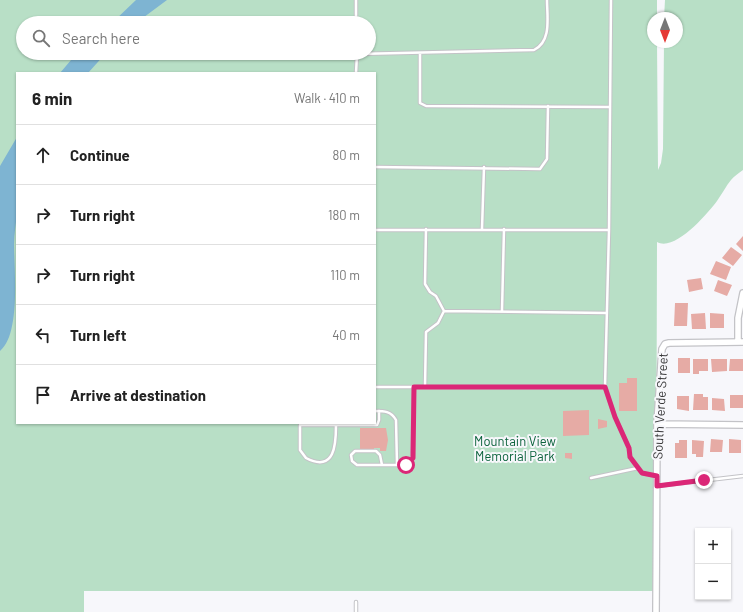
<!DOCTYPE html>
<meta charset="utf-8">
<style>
:root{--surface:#fff;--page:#f6f6f6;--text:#222;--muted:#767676;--line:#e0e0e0}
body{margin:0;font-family:Barlow,sans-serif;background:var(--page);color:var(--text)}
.controls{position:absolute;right:12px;bottom:12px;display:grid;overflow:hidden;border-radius:0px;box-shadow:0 1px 3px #0004}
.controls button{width:36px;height:36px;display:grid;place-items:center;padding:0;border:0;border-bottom:1px solid var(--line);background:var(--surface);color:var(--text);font:20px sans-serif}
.compass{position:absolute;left:647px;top:12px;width:36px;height:36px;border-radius:50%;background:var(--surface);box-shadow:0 1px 3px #0004;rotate:180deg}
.stop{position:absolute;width:12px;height:12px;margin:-9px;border:3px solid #db2777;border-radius:50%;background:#fff}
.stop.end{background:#db2777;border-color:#fff;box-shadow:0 1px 4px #0008}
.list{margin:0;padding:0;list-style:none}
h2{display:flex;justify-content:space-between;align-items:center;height:52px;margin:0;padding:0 16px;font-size:17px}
h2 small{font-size:13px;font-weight:400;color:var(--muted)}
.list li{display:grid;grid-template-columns:26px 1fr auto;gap:12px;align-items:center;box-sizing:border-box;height:60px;padding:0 16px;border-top:1px solid var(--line)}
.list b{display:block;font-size:15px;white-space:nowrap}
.list em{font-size:13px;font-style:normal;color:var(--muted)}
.icon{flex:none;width:22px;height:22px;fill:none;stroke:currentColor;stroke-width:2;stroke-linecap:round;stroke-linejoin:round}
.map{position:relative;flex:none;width:743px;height:612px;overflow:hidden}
.search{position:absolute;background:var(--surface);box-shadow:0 1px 3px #0004;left:16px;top:16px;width:360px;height:44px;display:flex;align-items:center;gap:10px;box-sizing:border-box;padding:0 14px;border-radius:22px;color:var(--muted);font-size:15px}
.panel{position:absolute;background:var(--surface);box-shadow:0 1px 3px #0004;left:16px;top:72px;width:360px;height:352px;border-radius:0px}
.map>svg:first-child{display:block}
.green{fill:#b8dfc6;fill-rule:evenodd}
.water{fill:#7eb4d2}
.building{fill:#e6aba5}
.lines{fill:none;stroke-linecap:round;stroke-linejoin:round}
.lane-casing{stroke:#c3c3c7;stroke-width:4.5}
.street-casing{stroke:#c3c3c7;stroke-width:8}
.lane{stroke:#fff;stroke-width:2.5}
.street{stroke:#fff;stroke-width:5.5}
.route{stroke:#db2777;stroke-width:5}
.labels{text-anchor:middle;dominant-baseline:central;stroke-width:4;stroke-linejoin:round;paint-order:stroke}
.street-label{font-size:13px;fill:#39393a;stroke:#f7f7fb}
.park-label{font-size:13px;fill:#0b633c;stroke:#f7f7fb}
</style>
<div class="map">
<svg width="743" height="612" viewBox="0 0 743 612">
<rect width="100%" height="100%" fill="#f7f7fb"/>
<path class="green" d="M0,0H657V18H653V42H657L658,170L661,163L663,149L664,42H677V18H664L665,0H743V170C739,173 734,176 731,180C726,186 722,194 717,201C707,214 675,252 657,242L656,591H84V612H0ZM23,23H369V53H23ZM17,73H375V423H17Z"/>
<path class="water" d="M136,0H167L136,23H112Z
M77,53H106L88,73H60Z
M17,137C17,162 18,188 17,213C16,224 14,234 14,244C14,269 21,334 0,351V166Z"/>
<path class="building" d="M743,236V251L736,244Z
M731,247L742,255L733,266L722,258Z
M716,261L731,267L726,280L710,274Z
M701,278L703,289L689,292L687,280Z
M718,280L732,285L727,296L714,291Z
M675,303H688L687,326H674Z
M705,313L706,329H692L691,314Z
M710,313L724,314V328H710Z
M678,358H690V373H678Z
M693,359H708V371H699V374H693Z
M711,359H727V371L712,372Z
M730,359H743V371H729Z
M627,378H637V411H619V383H627Z
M694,394H703V397H708V410H693Z
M730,395H743V408H730Z
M677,396H689V411L677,409Z
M712,398L724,399L725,411L712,410Z
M589,410V435L563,436V411Z
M598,419L607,421V427L598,429Z
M360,428H386L388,440L386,451H380V448H374V452H360Z
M711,439L723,440L722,452H710Z
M729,439L741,440V453H729Z
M679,440H687V458H675V443H679Z
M692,440L704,441L703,457H696V454H692Z
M565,453H572V459L565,458Z"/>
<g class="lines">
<g class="lane-casing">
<path id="lane" d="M356,0V23
M420,53V103L426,106L610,107
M357,54L534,50C552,41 547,17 547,0
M356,73L357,54
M375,167L540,169L547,159L548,106
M426,229L425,284L430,292L436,296L444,311
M482,229L484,167
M375,230H609
M502,311L504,229
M375,387H605L609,230L611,0
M425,387L426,332L438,323L444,311L607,313
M605,387L615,417L629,448L630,457L642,473L656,476
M375,411C384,411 391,411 396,420L397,465
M336,425C336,444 335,473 306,458L300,450V425H377L379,420V411
M382,465L380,455L376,451H355L351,455L352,461L357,465H406L412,461L414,387
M591,478L638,468
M657,486L743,476
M356,612V602"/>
</g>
<g class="street-casing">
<path id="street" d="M738,342V318L743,293
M657,424L743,425
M656,612L657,424L662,349L665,344L669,343L743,342"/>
</g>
<use href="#lane" class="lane"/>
<use href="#street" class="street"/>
</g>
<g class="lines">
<path class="route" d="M406,465L413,458L414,387H605L615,417L629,448L630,457L642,473L657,476V486L704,480"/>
</g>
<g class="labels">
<g class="street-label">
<text transform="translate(660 406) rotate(-87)">South Verde Street</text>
</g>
<g class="park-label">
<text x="515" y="441">Mountain View<tspan x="515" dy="15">Memorial Park</tspan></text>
</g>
</g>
</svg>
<div class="controls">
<button>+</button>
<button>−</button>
</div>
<svg class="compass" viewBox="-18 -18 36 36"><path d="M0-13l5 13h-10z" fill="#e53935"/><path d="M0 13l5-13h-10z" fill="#767676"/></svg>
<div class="stop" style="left:406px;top:465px"></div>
<div class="stop end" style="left:704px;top:480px"></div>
<div class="search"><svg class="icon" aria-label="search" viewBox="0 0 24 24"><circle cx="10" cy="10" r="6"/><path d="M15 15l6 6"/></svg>Search here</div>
<section class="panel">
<h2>6 min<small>Walk · 410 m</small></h2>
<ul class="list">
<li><svg class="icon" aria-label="ahead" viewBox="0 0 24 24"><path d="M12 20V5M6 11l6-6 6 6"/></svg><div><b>Continue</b></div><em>80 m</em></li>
<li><svg class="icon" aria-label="right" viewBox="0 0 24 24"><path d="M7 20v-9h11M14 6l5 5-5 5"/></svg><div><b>Turn right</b></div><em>180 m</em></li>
<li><svg class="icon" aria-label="right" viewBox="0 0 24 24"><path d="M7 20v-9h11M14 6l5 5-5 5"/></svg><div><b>Turn right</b></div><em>110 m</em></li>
<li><svg class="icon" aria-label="left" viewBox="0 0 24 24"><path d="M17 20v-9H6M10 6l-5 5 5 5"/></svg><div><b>Turn left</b></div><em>40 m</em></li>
<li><svg class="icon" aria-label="arrive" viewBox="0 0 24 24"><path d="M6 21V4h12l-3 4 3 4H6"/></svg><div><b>Arrive at destination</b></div></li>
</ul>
</section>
</div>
